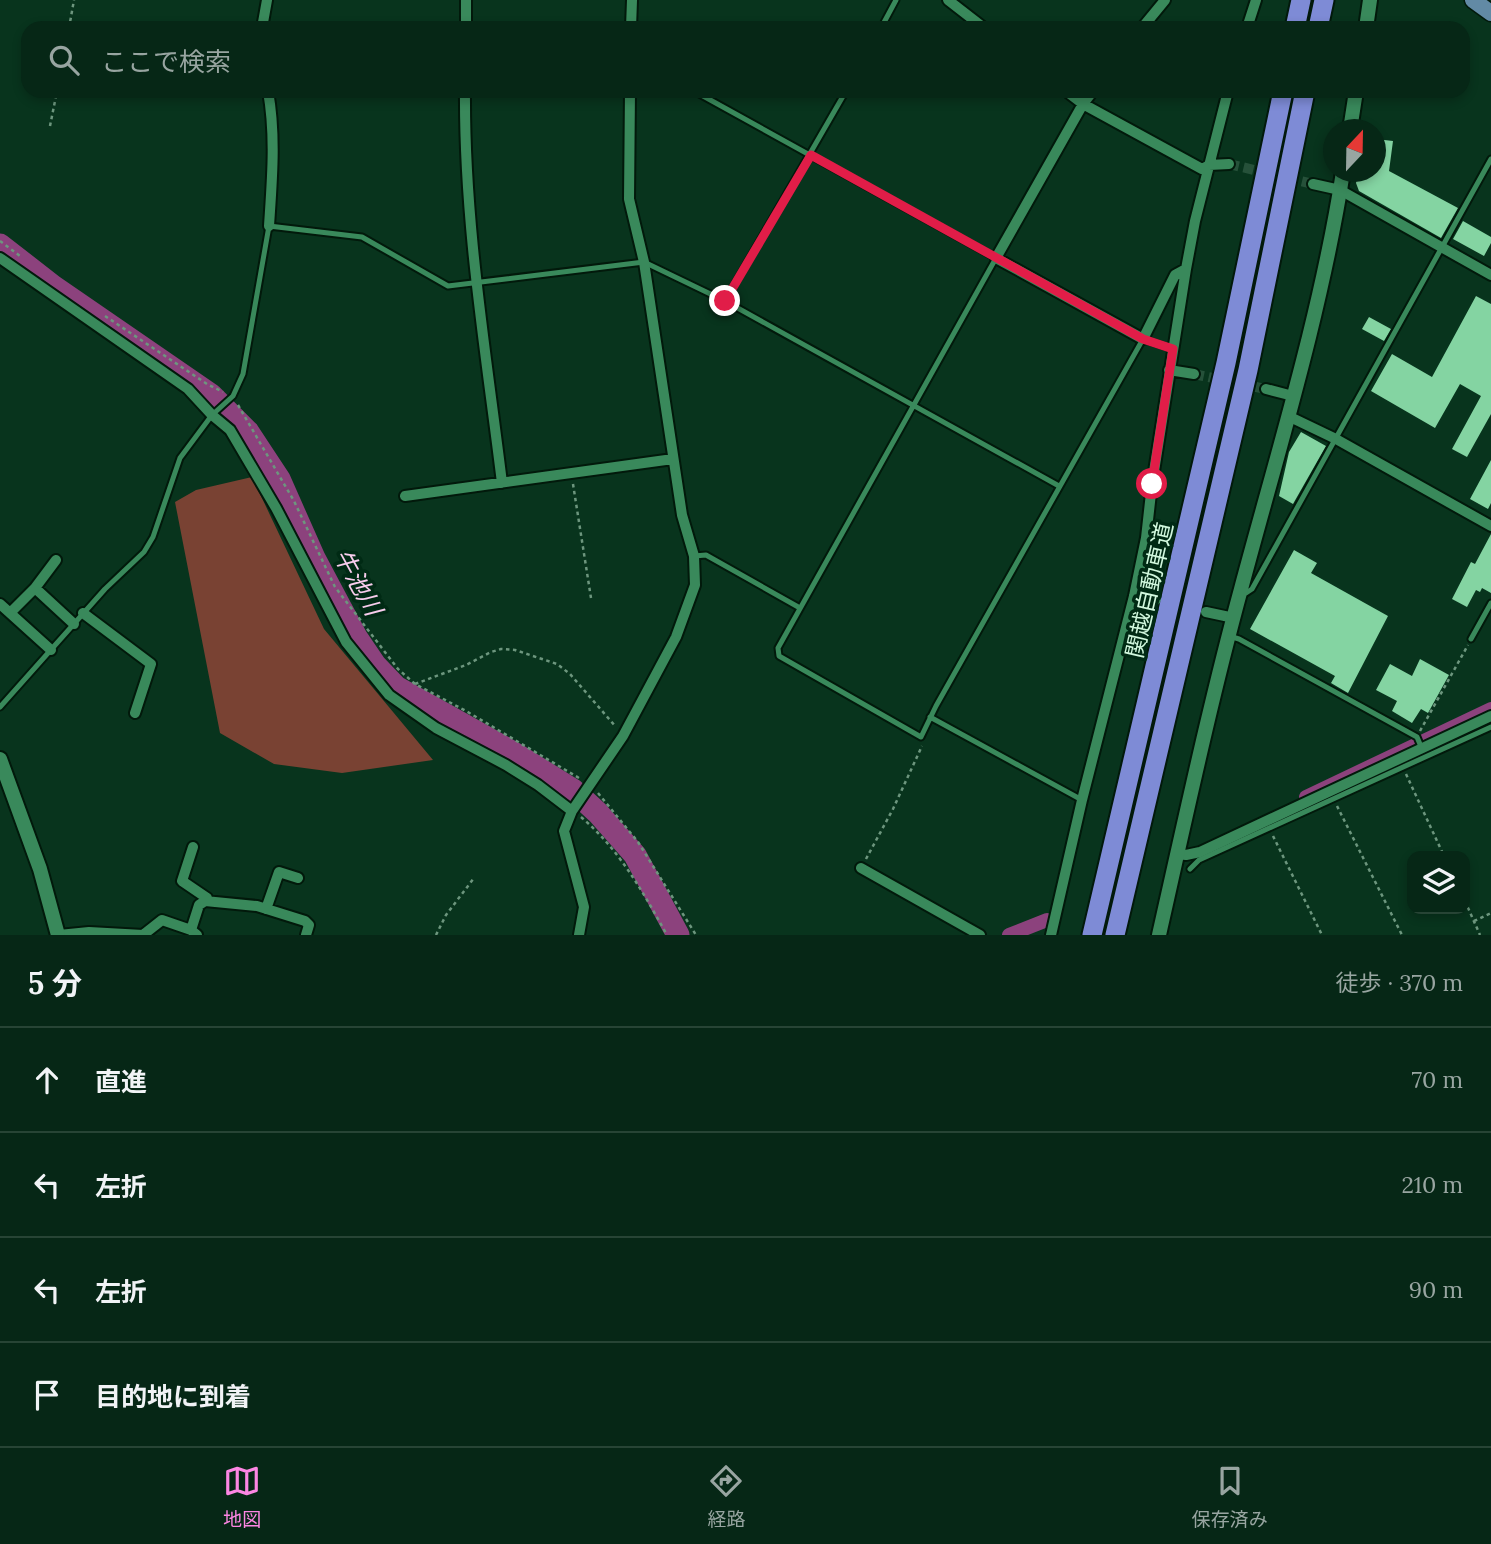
<!DOCTYPE html>
<html lang="ja">
<meta charset="utf-8">
<style>
:root{--surface:#062716;--page:#143323;--text:#f1f3f6;--muted:#98a5a1;--line:#274435;--accent:#fc86e3}
body{margin:0;font-family:Lora,"Noto Sans JP",serif;background:var(--page);color:var(--text)}
.controls{position:absolute;right:21px;bottom:21px;display:grid;overflow:hidden;border-radius:14px;box-shadow:0 4px 10px #0003}
.controls button{width:63px;height:63px;display:grid;place-items:center;padding:0;border:0;border-bottom:2px solid var(--line);background:var(--surface);color:var(--text);font:35px sans-serif}
.compass{position:absolute;left:1323px;top:119px;width:63px;height:63px;border-radius:50%;background:var(--surface);box-shadow:0 4px 10px #0003;rotate:22deg}
.stop{position:absolute;width:21px;height:21px;margin:-16px;border:5px solid #e11d48;border-radius:50%;background:#fff}
.stop.end{background:#e11d48;border-color:#fff;box-shadow:0 2px 7px #0008}
.list{margin:0;padding:0;list-style:none}
h2{display:flex;justify-content:space-between;align-items:center;height:91px;margin:0;padding:0 28px;font-size:30px}
h2 small{font-size:23px;font-weight:400;color:var(--muted)}
.list li{display:grid;grid-template-columns:46px 1fr auto;gap:21px;align-items:center;box-sizing:border-box;height:105px;padding:0 28px;border-top:2px solid var(--line)}
.list b{display:block;font-size:26px;white-space:nowrap}
.list em{font-size:23px;font-style:normal;color:var(--muted)}
.icon{flex:none;width:38px;height:38px;fill:none;stroke:currentColor;stroke-width:2;stroke-linecap:round;stroke-linejoin:round}
.map{position:relative;flex:none;width:1491px;height:935px;overflow:hidden}
.search{position:absolute;background:var(--surface);box-shadow:0 4px 10px #0003;left:21px;right:21px;top:21px;height:77px;display:flex;align-items:center;gap:18px;box-sizing:border-box;padding:0 24px;border-radius:21px;color:var(--muted);font-size:26px}
.sheet{height:511px;background:var(--surface)}
nav{display:flex;justify-content:space-around;align-items:center;box-sizing:border-box;height:98px;border-top:2px solid var(--line);background:var(--surface);font-size:19px;color:var(--muted)}
nav a{display:grid;justify-items:center;gap:4px}
nav .on{color:var(--accent)}
.map>svg:first-child{display:block}
.green{fill:#794233}
.lines{fill:none;stroke-linecap:round;stroke-linejoin:round}
.canal{stroke:#8c427d;stroke-width:14}
.river{stroke:#8c427d;stroke-width:23}
.building{fill:#84d4a2}
.street-tunnel{stroke:#26513a;stroke-width:10;stroke-dasharray:10 5;stroke-linecap:butt}
.lane-casing{stroke:#02190b;stroke-width:9}
.street-casing{stroke:#02190b;stroke-width:14}
.secondary-casing{stroke:#02190b;stroke-width:18}
.primary-casing{stroke:#02190b;stroke-width:19}
.highway-casing{stroke:#02190b;stroke-width:23}
.path{stroke:#6d967e;stroke-width:2.5;stroke-dasharray:3.5 3.5;stroke-linecap:butt}
.lane{stroke:#39895b;stroke-width:5}
.street{stroke:#39895b;stroke-width:10}
.secondary{stroke:#39895b;stroke-width:14}
.primary{stroke:#628aa5;stroke-width:16}
.highway{stroke:#7e8bd6;stroke-width:19}
.route{stroke:#e11d48;stroke-width:9}
.labels{text-anchor:middle;dominant-baseline:central;stroke-width:7;stroke-linejoin:round;paint-order:stroke}
.street-label{font-size:23px;fill:#d1f8de;stroke:#002a14}
.water-label{font-size:24px;font-style:italic;fill:#f8cded;stroke:#002a14}
</style>
<div class="map">
<svg width="1491" height="935" viewBox="0 0 1491 935">
<rect width="100%" height="100%" fill="#08341d"/>
<path class="green" d="M252,477L324,629L433,760L342,773L274,764L220,733L175,502L196,490Z"/>
<g class="lines">
<path class="canal" d="M1306,797L1491,709
M1009,935L1047,920"/>
<path class="river" d="M0,245L54,287L211,395L248,432L279,479L314,558L356,637L375,665L396,687L517,755L573,790L598,813L635,855L678,935"/>
</g>
<path class="building" d="M1376,139L1393,141L1389,171L1458,208L1441,238L1359,191L1356,183L1358,172H1376Z
M1463,221L1491,237V243L1484,256L1453,239Z
M1476,296L1491,304V414L1467,457L1452,449L1481,396L1460,384L1435,428L1371,391L1392,354L1432,377Z
M1369,317L1391,329L1384,341L1362,329Z
M1301,432L1326,446L1293,504L1279,496L1289,452Z
M1491,460V503L1488,509L1470,499Z
M1491,534V593L1482,588L1480,592L1476,590L1467,607L1452,599L1471,562L1475,564Z
M1294,550L1317,563L1311,573L1388,616L1348,693L1331,683L1335,676L1250,629Z
M1420,659L1449,675L1428,713L1421,709L1412,723L1392,711L1397,701L1376,690L1390,664L1412,676Z"/>
<g class="lines">
<path class="street-tunnel" d="M1229,164L1313,184
M1194,374L1266,389"/>
<g class="lane-casing">
<path id="lane" d="M881,28L896,0
M694,91L996,258L778,648L779,656L914,733L921,737L936,706L1143,339L1173,349
M725,301L846,91
M694,556L706,555L800,608
M1241,593H1246L1252,589L1491,159
M1229,636L1239,639L1417,737L1422,749
M1471,639L1491,603
M0,707L105,589L144,552L153,537L180,458L212,415L233,396L243,374L269,226L362,237L448,286L644,262L725,301L1059,486
M930,717L1082,800
M1190,869L1199,860L1491,727"/>
</g>
<g class="street-casing">
<path id="street" d="M948,0L984,28
M262,28L267,0
M466,28V0
M631,28L632,0
M1142,28L1165,0
M1247,28L1256,0
M268,91C276,136 272,180 269,226
M465,91C464,223 486,352 502,483
M1066,91L1083,104L1202,169L1209,165L1229,164
M1093,91L1083,104L996,258L1143,339L1175,275L1186,269
M1313,184L1340,190L1491,275
M0,258L188,389L212,415L230,430L276,508L346,642L389,695L436,728L506,765L538,785L572,811
M1169,370L1194,374
M1266,389L1293,396
M1288,416L1336,439L1491,526
M405,496L673,459
M35,588L74,624
M1134,596L1156,600
M0,604L51,650
M1206,612L1234,618
M10,613L35,588L56,560
M83,613L151,664L135,713
M193,847L182,881L207,898L208,901
M1177,854L1186,855L1200,852L1491,716
M861,868L980,935
M266,909L279,872L298,878
M191,930L199,905L205,901L257,906L305,921L309,925L306,935
M59,935L89,932L143,935L162,920L191,930L197,935
M579,935L584,907L564,831L572,811L623,736L676,637L695,585L694,556L682,515L644,262L629,199L630,91
M1051,935L1082,800L1134,596L1146,538L1152,484L1186,269L1195,221L1228,91"/>
</g>
<g class="secondary-casing">
<path id="secondary" d="M1366,28L1370,0
M1350,130L1356,91
M0,759L40,869L58,935
M1159,935C1185,820 1210,703 1241,589C1278,451 1321,313 1343,172"/>
</g>
<g class="primary-casing">
<path id="primary" d="M1473,0L1491,13"/>
</g>
<g class="highway-casing">
<path id="highway" d="M1295,28L1301,0
M1318,28L1324,0
M1092,935L1226,363L1283,91
M1115,935L1248,370L1305,91"/>
</g>
<path class="path" d="M69,28L74,0
M50,126L57,91
M0,241L20,256
M105,316L207,384L223,392
M238,405L294,501L335,587L398,669L415,684L466,711L579,778
M573,484L591,598
M415,684L466,665L491,652L501,649L515,650L557,664L570,674L616,727
M1420,731L1468,645
M1406,774L1444,856
M598,793L638,842L696,935
M1337,806L1402,935
M581,817C619,849 643,892 667,935
M1273,836L1322,935
M866,859L893,809L922,746
M1465,901L1480,935
M1474,921L1491,913
M436,935L446,915L474,878"/>
<use href="#lane" class="lane"/>
<use href="#street" class="street"/>
<use href="#secondary" class="secondary"/>
<use href="#primary" class="primary"/>
<use href="#highway" class="highway"/>
</g>
<g class="lines">
<path class="route" d="M725,301L811,155L1143,339L1173,349L1152,484"/>
</g>
<g class="labels">
<g class="street-label">
<text transform="translate(1149 590) rotate(-77)">関越自動車道</text>
</g>
<g class="water-label">
<text transform="translate(358 582) rotate(61)">牛池川</text>
</g>
</g>
</svg>
<div class="controls">
<button><svg class="icon" aria-label="layers" viewBox="0 0 24 24"><path d="M12 4l9 5-9 5-9-5zM3 14l9 5 9-5"/></svg></button>
</div>
<svg class="compass" viewBox="-18 -18 36 36"><path d="M0-13l5 13h-10z" fill="#e53935"/><path d="M0 13l5-13h-10z" fill="#98a5a1"/></svg>
<div class="stop" style="left:1152px;top:484px"></div>
<div class="stop end" style="left:725px;top:301px"></div>
<div class="search"><svg class="icon" aria-label="search" viewBox="0 0 24 24"><circle cx="10" cy="10" r="6"/><path d="M15 15l6 6"/></svg>ここで検索</div>
</div>
<section class="sheet">
<h2>5 分<small>徒歩 · 370 m</small></h2>
<ul class="list">
<li><svg class="icon" aria-label="ahead" viewBox="0 0 24 24"><path d="M12 20V5M6 11l6-6 6 6"/></svg><div><b>直進</b></div><em>70 m</em></li>
<li><svg class="icon" aria-label="left" viewBox="0 0 24 24"><path d="M17 20v-9H6M10 6l-5 5 5 5"/></svg><div><b>左折</b></div><em>210 m</em></li>
<li><svg class="icon" aria-label="left" viewBox="0 0 24 24"><path d="M17 20v-9H6M10 6l-5 5 5 5"/></svg><div><b>左折</b></div><em>90 m</em></li>
<li><svg class="icon" aria-label="arrive" viewBox="0 0 24 24"><path d="M6 21V4h12l-3 4 3 4H6"/></svg><div><b>目的地に到着</b></div></li>
</ul>
</section>
<nav>
<a class="on"><svg class="icon" aria-label="map" viewBox="0 0 24 24"><path d="M3 6l6-2 6 2 6-2v14l-6 2-6-2-6 2zM9 4v14M15 6v14"/></svg>地図</a>
<a><svg class="icon" aria-label="directions" viewBox="0 0 24 24"><path d="M12 3l9 9-9 9-9-9zM9 14v-3h6M13 9l2 2-2 2"/></svg>経路</a>
<a><svg class="icon" aria-label="saved" viewBox="0 0 24 24"><path d="M7 4h10v16l-5-4-5 4z"/></svg>保存済み</a>
</nav>
